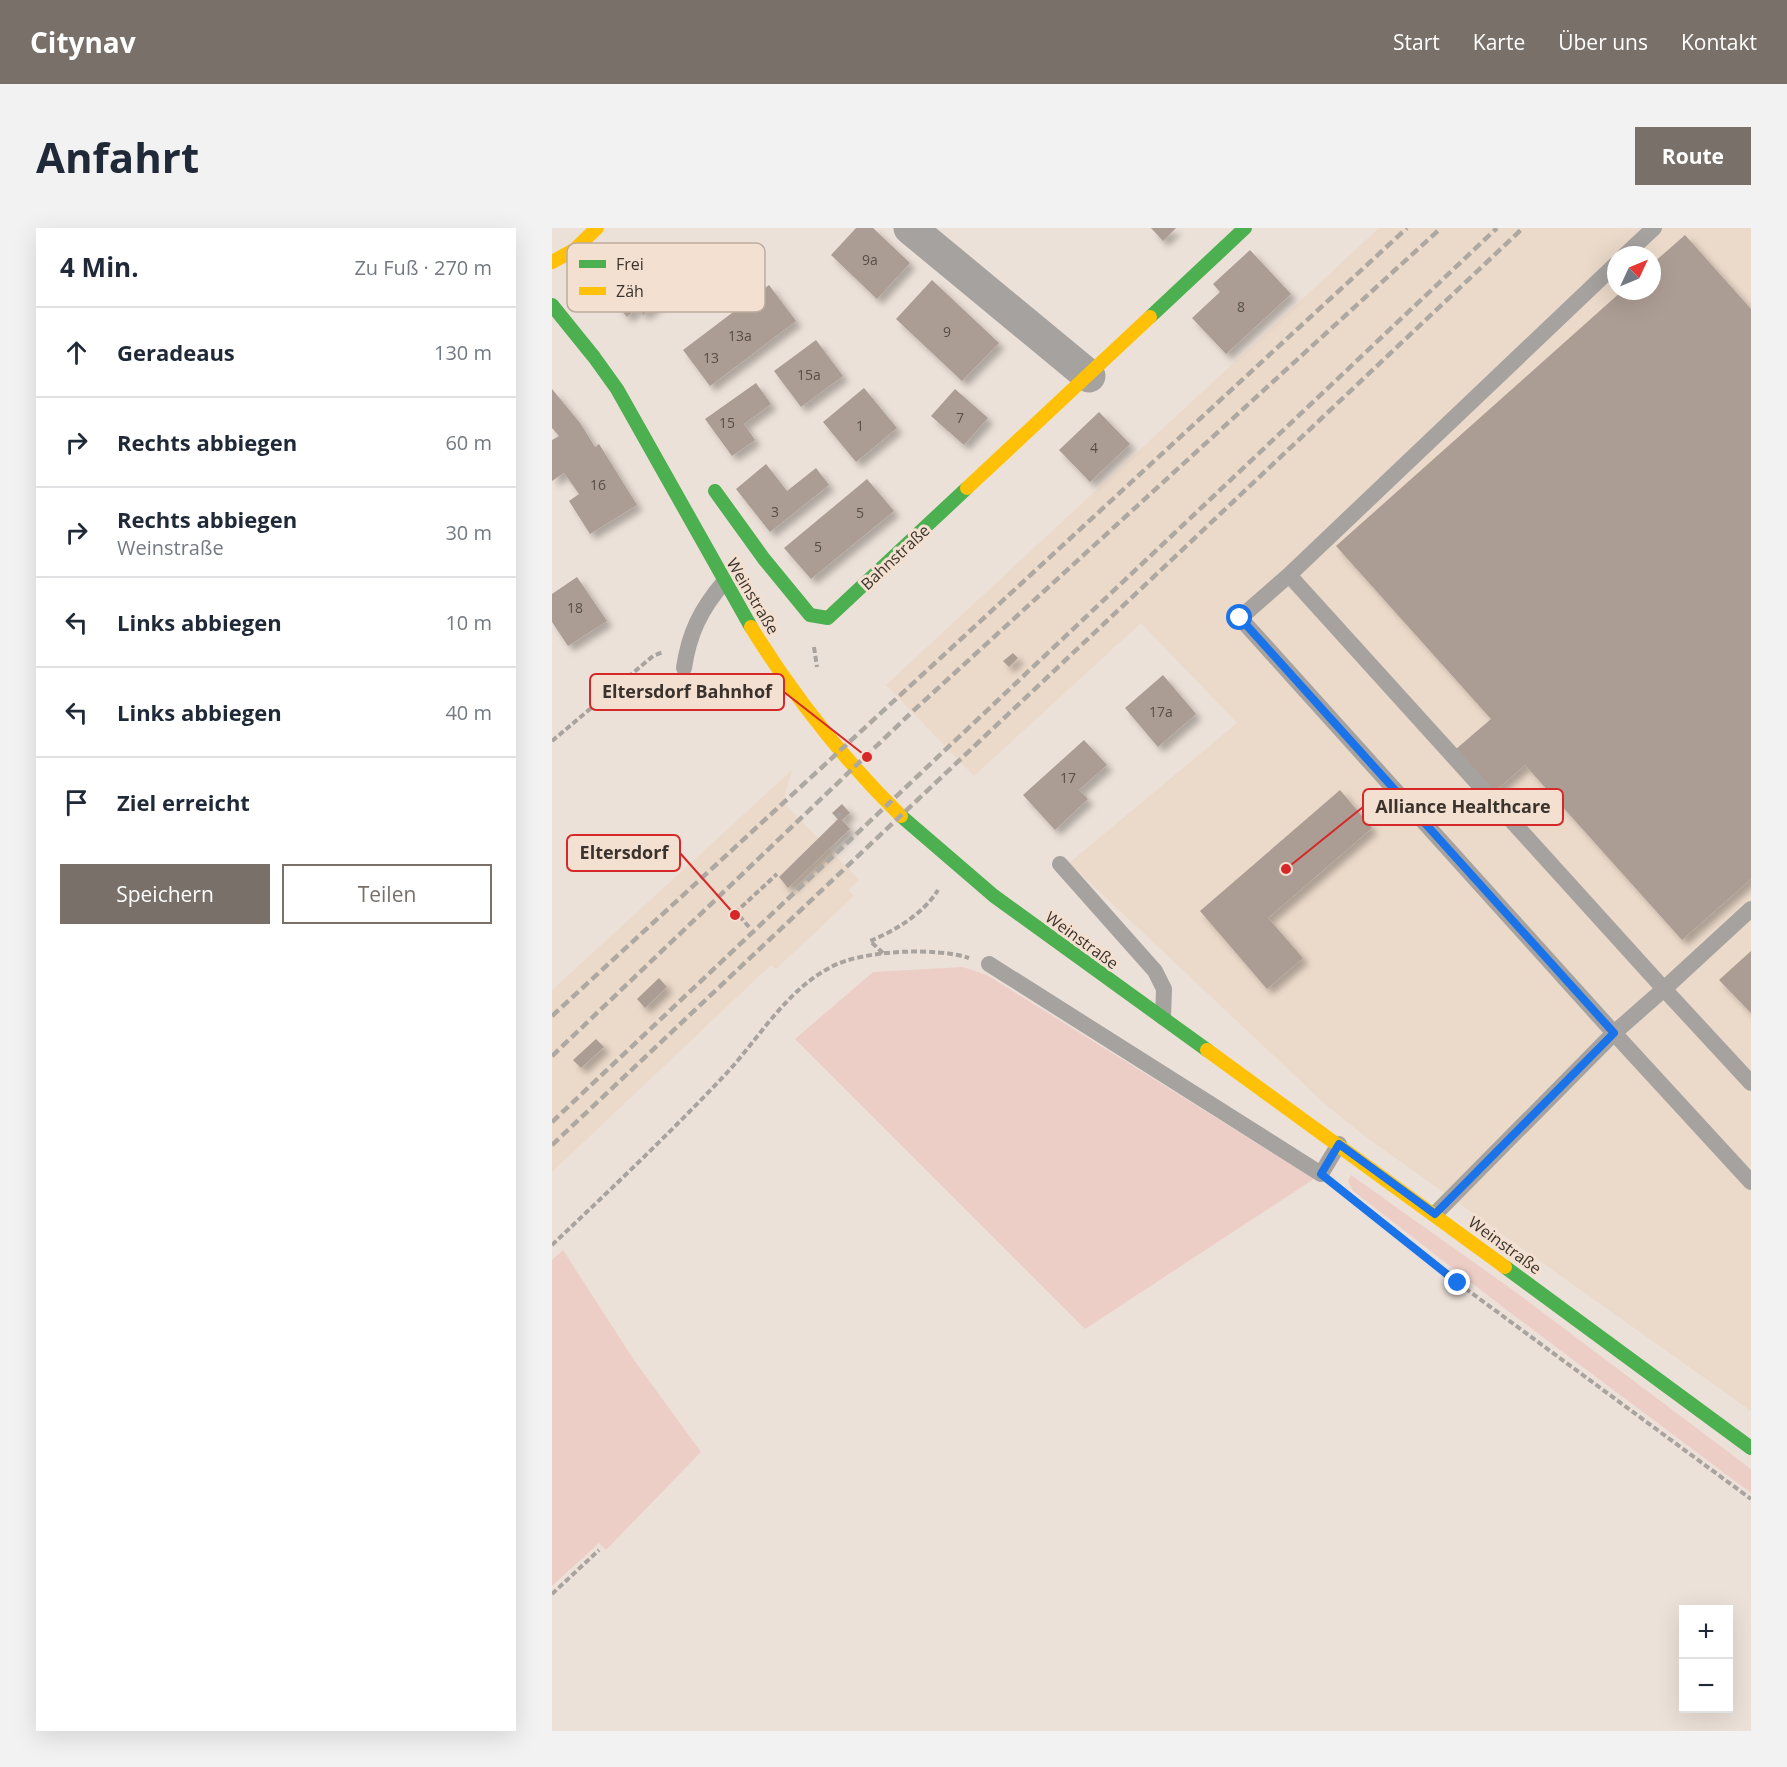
<!DOCTYPE html>
<html lang="de">
<meta charset="utf-8">
<style>
:root{--surface:#fff;--page:#f2f2f3;--text:#1f2937;--muted:#747a83;--line:#e0e1e3;--accent:#787069}
body{margin:0;font-family:"Open Sans",sans-serif;background:var(--page);color:var(--text)}
.controls{position:absolute;right:18px;bottom:18px;display:grid;overflow:hidden;border-radius:0px;box-shadow:0 6px 24px #0002}
.controls button{width:54px;height:54px;display:grid;place-items:center;padding:0;border:0;border-bottom:2px solid var(--line);background:var(--surface);color:var(--text);font:30px sans-serif}
.compass{position:absolute;left:1055px;top:18px;width:54px;height:54px;border-radius:50%;background:var(--surface);box-shadow:0 6px 24px #0002;rotate:46deg}
.stop{position:absolute;width:18px;height:18px;margin:-14px;border:4px solid #1a73e8;border-radius:50%;background:#fff}
.stop.end{background:#1a73e8;border-color:#fff;box-shadow:0 2px 6px #0008}
.list{margin:0;padding:0;list-style:none}
h2{display:flex;justify-content:space-between;align-items:center;height:78px;margin:0;padding:0 24px;font-size:26px}
h2 small{font-size:20px;font-weight:400;color:var(--muted)}
.list li{display:grid;grid-template-columns:39px 1fr auto;gap:18px;align-items:center;box-sizing:border-box;height:90px;padding:0 24px;border-top:2px solid var(--line)}
.list b{display:block;font-size:22px;white-space:nowrap}
.list p{margin:0;font-size:20px;white-space:nowrap;color:var(--muted)}
.list em{font-size:20px;font-style:normal;color:var(--muted)}
.actions{display:flex;gap:12px;padding:18px 24px}
.actions a{flex:1;padding:14px 0;border:2px solid var(--accent);border-radius:0px;text-align:center;font-size:21px;color:var(--accent)}
.actions .main{background:var(--accent);color:#fff}
.icon{flex:none;width:33px;height:33px;fill:none;stroke:currentColor;stroke-width:2;stroke-linecap:round;stroke-linejoin:round}
.map{position:relative;flex:none;width:1199px;height:1503px;overflow:hidden;border-radius:0px}
header{display:flex;align-items:center;gap:36px;box-sizing:border-box;height:84px;padding:0 30px;background:var(--accent);color:#fff}
header strong{font-size:28px}
nav{display:flex;gap:33px;margin-inline-start:auto;font-size:21px}
.intro{display:flex;align-items:center;justify-content:space-between;box-sizing:border-box;height:144px;padding:0 36px}
h1{margin:0;font-size:42px}
.button{padding:15px 27px;border-radius:0px;background:var(--accent);color:#fff;font-size:21px;font-weight:700}
main{display:flex;gap:36px;padding:0 36px}
aside{flex:1;background:var(--surface);border-radius:0px;box-shadow:0 6px 24px #0002}
.map>svg:first-child{display:block}
.built{fill:#ebd9c9;fill-rule:evenodd}
.green{fill:#edcec7}
.building{fill:#ac9d94;filter:url(#shadow)}
.lines{fill:none;stroke-linecap:round;stroke-linejoin:round}
.path{stroke:#a8a39f;stroke-width:4;stroke-dasharray:6 3;stroke-linecap:butt}
.lane{stroke:#a5a29f;stroke-width:16}
.street{stroke:#a5a29f;stroke-width:33}
.fast{stroke:#4caf50;stroke-width:14}
.slow{stroke:#ffc107;stroke-width:14}
.rail{stroke:#aea8a2;stroke-width:4.5;stroke-dasharray:9 4.5;stroke-linecap:butt}
.route{stroke:#1a73e8;stroke-width:8}
.labels{text-anchor:middle;dominant-baseline:central;stroke-width:6;stroke-linejoin:round;paint-order:stroke}
.number-label{font-size:14px;fill:#564e47}
.street-label{font-size:16px;fill:#3a332d;stroke:#f4e0d0}
.key{fill:#f4e0d0;stroke:#bcac9f;stroke-width:1.5}
.key-label{font-size:16px;fill:#3a332d}
.leader{fill:none;stroke:#d62828;stroke-width:2}
.callout-dot{fill:#d62828;stroke:#f4e0d0;stroke-width:2}
.callout{fill:#f4e0d0;stroke:#d62828;stroke-width:2}
.callout-label{font-size:18px;text-anchor:middle;font-weight:bold;fill:#3a332d}
</style>
<header>
<strong>Citynav</strong>
<nav><a>Start</a><a>Karte</a><a>Über uns</a><a>Kontakt</a></nav>
</header>
<div class="intro"><h1>Anfahrt</h1><a class="button">Route</a></div>
<main>
<aside>
<h2>4 Min.<small>Zu Fuß · 270 m</small></h2>
<ul class="list">
<li><svg class="icon" aria-label="ahead" viewBox="0 0 24 24"><path d="M12 20V5M6 11l6-6 6 6"/></svg><div><b>Geradeaus</b></div><em>130 m</em></li>
<li><svg class="icon" aria-label="right" viewBox="0 0 24 24"><path d="M7 20v-9h11M14 6l5 5-5 5"/></svg><div><b>Rechts abbiegen</b></div><em>60 m</em></li>
<li><svg class="icon" aria-label="right" viewBox="0 0 24 24"><path d="M7 20v-9h11M14 6l5 5-5 5"/></svg><div><b>Rechts abbiegen</b><p>Weinstraße</p></div><em>30 m</em></li>
<li><svg class="icon" aria-label="left" viewBox="0 0 24 24"><path d="M17 20v-9H6M10 6l-5 5 5 5"/></svg><div><b>Links abbiegen</b></div><em>10 m</em></li>
<li><svg class="icon" aria-label="left" viewBox="0 0 24 24"><path d="M17 20v-9H6M10 6l-5 5 5 5"/></svg><div><b>Links abbiegen</b></div><em>40 m</em></li>
<li><svg class="icon" aria-label="arrive" viewBox="0 0 24 24"><path d="M6 21V4h12l-3 4 3 4H6"/></svg><div><b>Ziel erreicht</b></div></li>
</ul>
<div class="actions"><a class="main">Speichern</a><a>Teilen</a></div>
</aside>
<div class="map">
<svg width="1199" height="1503" viewBox="0 0 1199 1503">
<defs>
<filter id="shadow"><feDropShadow dx="5.5" dy="5.5" stdDeviation="3" flood-color="#0004"/></filter>
</defs>
<rect width="100%" height="100%" fill="#ece1d8"/>
<path class="built" d="M827,0H1199V1183L815,910L775,878L517,635L685,495L589,395L422,548L334,457ZM1064,27H1100V63H1064Z
M240,542L231,574L307,652L296,662L302,668L224,741L219,737L0,944V762Z"/>
<path class="green" d="M411,739L435,747L762,951L533,1101L243,811L321,744Z
M799,947L965,1065L1199,1241V1265L952,1080L801,963L796,953Z
M11,1022L82,1132L149,1224L54,1322L47,1315L0,1358V1032Z"/>
<path class="building" d="M304,0H321L358,35L325,71L279,27Z
M599,0H624L611,13Z
M1133,7L1199,81V651L1130,712L973,537L942,564L904,521L939,491L784,318L1070,63H1100V36Z
M698,22L739,66L674,126L640,90L668,64L661,56Z
M90,25L115,56L104,65L110,73L91,87L86,80L75,89L49,58Z
M380,52L447,115L410,153L344,91Z
M217,57L244,93L158,158L131,122Z
M264,112L291,148L249,179L222,143Z
M204,155L219,176L192,196L203,212L180,228L153,191Z
M312,160L345,200L304,234L271,194Z
M0,161L28,195L43,219L47,216L85,277L38,306L17,273L27,266L12,245L0,253V212L7,208L0,200Z
M403,161L436,190L412,217L379,188Z
M547,184L578,216L538,254L507,222Z
M214,236L235,263L264,240L277,257L218,304L184,261Z
M315,251L342,283L259,351L232,320Z
M25,349L55,393L16,418L0,394V366Z
M461,425L466,430L457,439L451,433Z
M611,447L644,486L606,519L573,480Z
M532,512L555,537L527,562L536,571L503,602L471,567Z
M788,562L820,600L716,690L751,730L715,761L648,683Z
M290,576L298,585L290,592L298,601L236,660L227,649L286,591L280,585Z
M1199,723V785L1167,752Z
M107,750L115,759L93,780L85,771Z
M44,811L52,819L29,840L21,832Z"/>
<g class="lines">
<path class="path" d="M262,419L265,439
M0,513L101,428L111,424
M284,589L289,585
M197,699L184,684L225,646
M331,725L318,713C343,703 372,685 386,662
M786,960L906,1055L1199,1271
M0,1017C58,962 116,907 172,848C206,812 233,763 279,739C310,722 384,719 417,730
M0,1366L47,1322"/>
<path class="lane" d="M1073,27L1102,0
M737,347L1064,36
M132,440C137,405 149,381 172,354
M508,636L603,743L612,761L611,789
M1199,681L1112,761L1199,855
M437,736L769,946L787,916
M883,986L1062,805L688,390L737,347L1112,761L1062,805L1199,954"/>
<path class="street" d="M358,0L537,148"/>
<path class="fast" d="M0,77L42,129L65,161L199,399
M598,89L693,0
M163,263L212,331L258,387L276,390L415,260
M349,588L442,668L655,822
M953,1039L1199,1220"/>
<path class="slow" d="M0,34L22,22L45,0
M415,260L598,89
M199,399C241,467 291,531 349,588
M655,822L953,1039"/>
<path class="rail" d="M0,788L855,0
M0,828L360,484L889,0
M0,894L945,0
M0,917L971,0"/>
</g>
<g class="lines">
<path class="route" d="M688,390L1062,805L883,986L787,916L769,946L906,1055"/>
</g>
<g class="labels">
<g class="number-label">
<text x="318" y="31">9a</text>
<text x="689" y="78">8</text>
<text x="395" y="103">9</text>
<text x="188" y="107">13a</text>
<text x="159" y="129">13</text>
<text x="257" y="146">15a</text>
<text x="408" y="189">7</text>
<text x="175" y="194">15</text>
<text x="308" y="197">1</text>
<text x="542" y="219">4</text>
<text x="46" y="256">16</text>
<text x="223" y="283">3</text>
<text x="308" y="284">5</text>
<text x="266" y="318">5</text>
<text x="23" y="379">18</text>
<text x="609" y="483">17a</text>
<text x="516" y="549">17</text>
</g>
<g class="street-label">
<text transform="translate(343 329) rotate(-43)">Bahnstraße</text>
<text transform="translate(201 368) rotate(59)">Weinstraße</text>
<text transform="translate(530 712) rotate(36)">Weinstraße</text>
<text transform="translate(953 1017) rotate(36)">Weinstraße</text>
</g>
</g>
<rect x="15" y="15" width="198" height="69" rx="9" class="key"/>
<rect x="27" y="32" width="27" height="8" fill="#4caf50"/>
<rect x="27" y="59" width="27" height="8" fill="#ffc107"/>
<g class="key-label">
<text x="64" y="42">Frei</text>
<text x="64" y="69">Zäh</text>
</g>
<path class="leader" d="M315 529L232 464M734 641L811 579M183 687L128 625"/>
<g class="callout-dot">
<circle cx="315" cy="529" r="6"/>
<circle cx="734" cy="641" r="6"/>
<circle cx="183" cy="687" r="6"/>
</g>
<g class="callout">
<rect x="38" y="446" width="194" height="36" rx="6"/>
<rect x="811" y="561" width="200" height="36" rx="6"/>
<rect x="15" y="607" width="113" height="36" rx="6"/>
</g>
<g class="callout-label">
<text x="135" y="470">Eltersdorf Bahnhof</text>
<text x="911" y="585">Alliance Healthcare</text>
<text x="72" y="631">Eltersdorf</text>
</g>
</svg>
<div class="controls">
<button>+</button>
<button>−</button>
</div>
<svg class="compass" viewBox="-18 -18 36 36"><path d="M0-13l5 13h-10z" fill="#e53935"/><path d="M0 13l5-13h-10z" fill="#747a83"/></svg>
<div class="stop" style="left:688px;top:390px"></div>
<div class="stop end" style="left:906px;top:1055px"></div>
</div>
</main>
